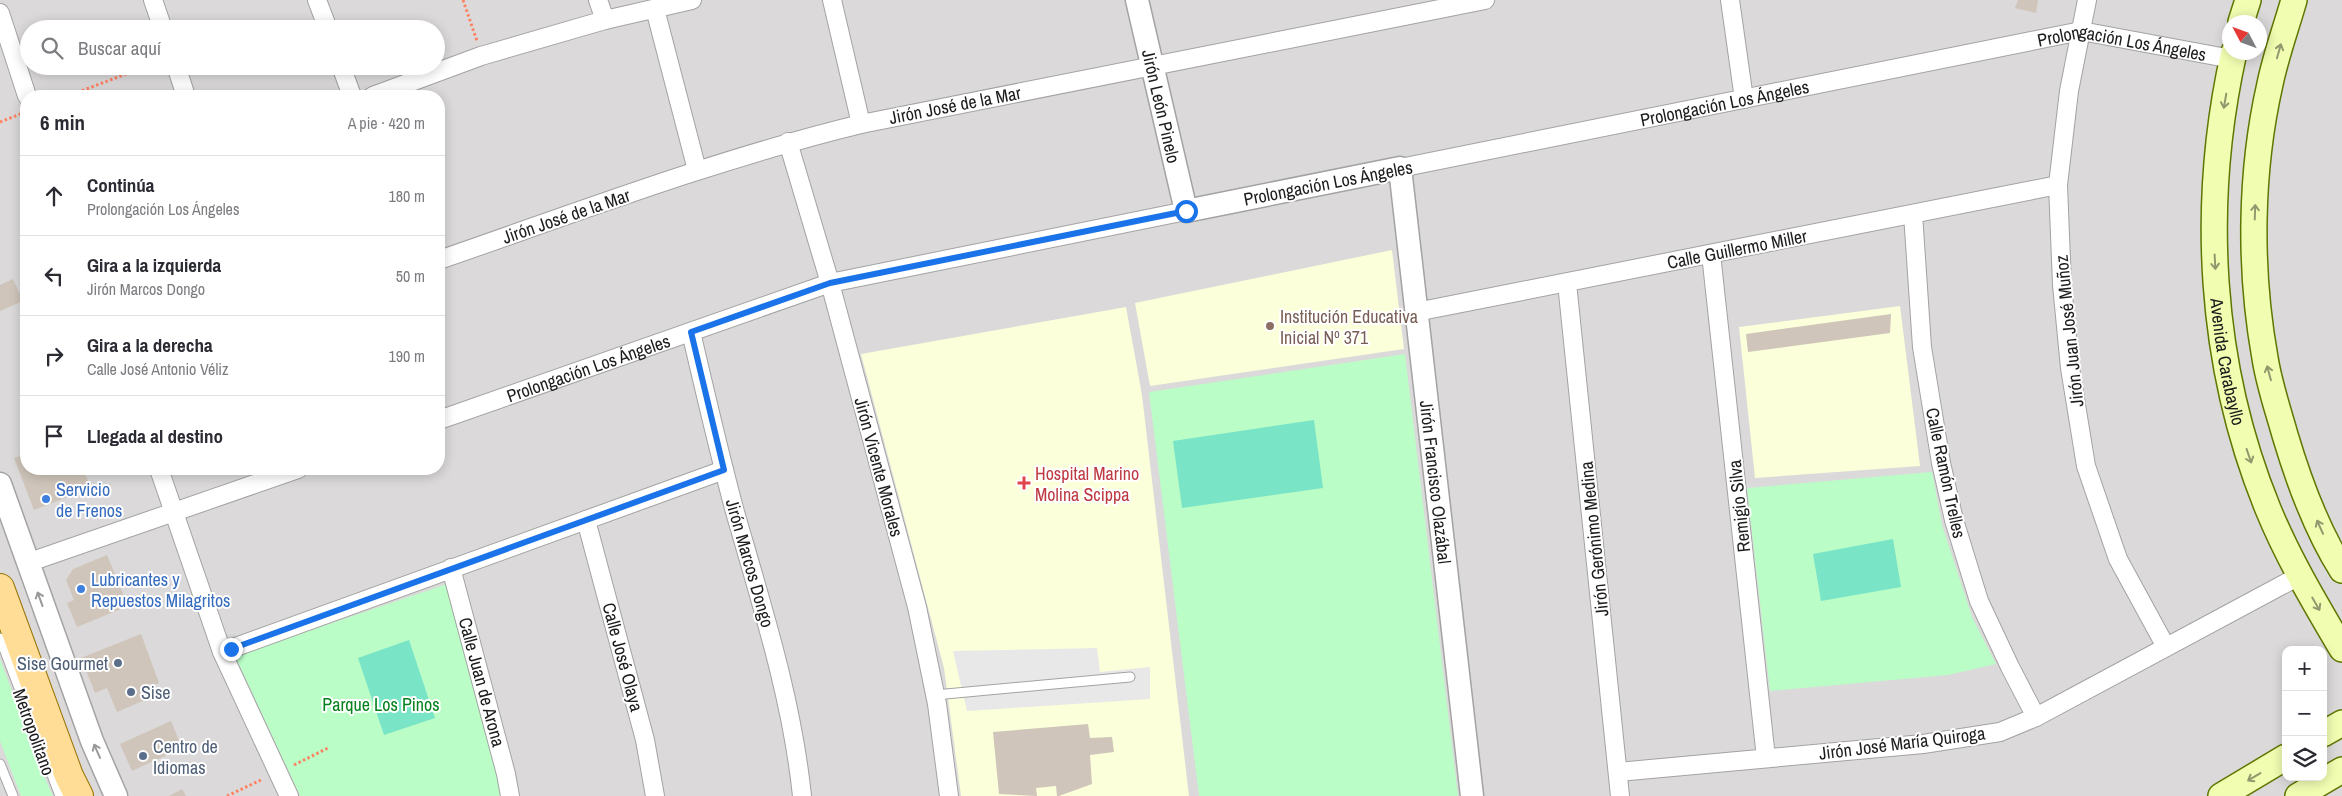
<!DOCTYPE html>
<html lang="es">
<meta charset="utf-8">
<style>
:root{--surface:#fff;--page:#f7f7f7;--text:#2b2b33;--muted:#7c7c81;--line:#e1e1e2}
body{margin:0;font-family:"Archivo Narrow",sans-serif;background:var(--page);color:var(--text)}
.controls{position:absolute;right:15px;bottom:15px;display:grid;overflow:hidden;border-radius:10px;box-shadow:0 2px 12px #0003}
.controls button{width:45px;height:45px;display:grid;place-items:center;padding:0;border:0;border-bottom:1px solid var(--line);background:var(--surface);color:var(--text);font:25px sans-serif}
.compass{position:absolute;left:2222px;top:15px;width:45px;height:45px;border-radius:50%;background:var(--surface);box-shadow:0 2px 12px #0003;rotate:311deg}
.stop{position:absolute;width:15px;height:15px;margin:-11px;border:4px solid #1a73e8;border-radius:50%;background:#fff}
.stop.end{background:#1a73e8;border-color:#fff;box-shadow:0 1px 5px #0008}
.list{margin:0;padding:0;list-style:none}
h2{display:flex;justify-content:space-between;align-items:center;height:65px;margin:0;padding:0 20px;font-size:21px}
h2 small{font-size:16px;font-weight:400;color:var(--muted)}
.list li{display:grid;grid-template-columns:32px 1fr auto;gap:15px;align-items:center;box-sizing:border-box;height:80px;padding:0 20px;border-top:1px solid var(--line)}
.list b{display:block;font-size:19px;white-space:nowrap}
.list p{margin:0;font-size:16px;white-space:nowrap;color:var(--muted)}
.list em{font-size:16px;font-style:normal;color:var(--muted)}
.icon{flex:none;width:28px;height:28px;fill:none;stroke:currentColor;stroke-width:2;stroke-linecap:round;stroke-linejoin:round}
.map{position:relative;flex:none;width:2342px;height:796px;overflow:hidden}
.search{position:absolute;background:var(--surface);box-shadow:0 2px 12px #0003;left:20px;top:20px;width:425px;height:55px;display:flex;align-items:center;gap:12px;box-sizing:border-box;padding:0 18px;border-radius:28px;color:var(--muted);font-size:19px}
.panel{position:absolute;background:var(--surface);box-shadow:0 2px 12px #0003;left:20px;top:90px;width:425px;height:385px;border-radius:20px}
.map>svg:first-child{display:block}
.residential{fill:#dbd9d9;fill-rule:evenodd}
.education{fill:#fbffda}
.park{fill:#bafdc7}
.pitch{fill:#79e4c6}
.parking{fill:#e8e8e8}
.building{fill:#cfc5ba}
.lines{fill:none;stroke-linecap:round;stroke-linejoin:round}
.service-casing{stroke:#a3a3a3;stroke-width:11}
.minor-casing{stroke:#a3a3a3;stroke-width:20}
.tertiary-casing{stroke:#a3a3a3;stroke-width:25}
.secondary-casing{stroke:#5d7700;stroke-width:28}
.primary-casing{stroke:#957300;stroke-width:30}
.path{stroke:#ff8362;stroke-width:3;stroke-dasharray:2.5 2.5;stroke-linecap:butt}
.service{stroke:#fff;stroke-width:9}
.minor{stroke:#fff;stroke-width:18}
.tertiary{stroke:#fff;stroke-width:22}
.secondary{stroke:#f1fdb1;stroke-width:25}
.primary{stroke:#ffdd96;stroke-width:28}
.oneway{stroke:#91986e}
.oneway2{stroke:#999}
.route{stroke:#1a73e8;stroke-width:6}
.education-dot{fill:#8d6e63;stroke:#fff;stroke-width:2}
.health-dot{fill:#e0444e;stroke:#fff;stroke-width:2}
.shop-dot{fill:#3f7fe0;stroke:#fff;stroke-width:2}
.service-dot{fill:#5c6f8a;stroke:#fff;stroke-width:2}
.labels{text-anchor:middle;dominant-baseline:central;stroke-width:4;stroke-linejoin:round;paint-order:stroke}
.street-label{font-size:18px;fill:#1c1c1c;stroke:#fff}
.education-label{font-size:18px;fill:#785e54;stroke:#fff;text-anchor:start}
.health-label{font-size:18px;fill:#be3a42;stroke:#fff;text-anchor:start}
.shop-label{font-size:18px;fill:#366cbe;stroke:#fff;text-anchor:start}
.service-label{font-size:18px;fill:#4e5e75;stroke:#fff;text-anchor:start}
.park-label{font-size:18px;fill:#04811c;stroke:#fff}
</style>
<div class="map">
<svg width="2342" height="796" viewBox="0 0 2342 796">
<rect width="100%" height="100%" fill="#efece1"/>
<path class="residential" d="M0,0H2342V796H0ZM2230,22H2260V52H2230ZM29,29H436V66H29ZM26,96H439V469H26ZM2286,650H2323V777H2286Z"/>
<path class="education" d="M1392,250L1404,349L1150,386L1135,303Z
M1900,306L1920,466L1755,478L1739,327Z
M1126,307L1142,395L1189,796H961L944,668L861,354Z"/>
<path class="park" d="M1405,354L1458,796H1199L1149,392Z
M1932,472L1942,525L1972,617L1996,664L1948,675L1770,691L1747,488Z
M447,584L498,780L500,796H300L235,656Z
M0,659L46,781L53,796H21L0,741Z"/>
<path class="pitch" d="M1314,420L1323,488L1182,508L1173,441Z
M1893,539L1901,587L1821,601L1813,554Z
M409,640L435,718L384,735L358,658Z"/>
<path class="parking" d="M1097,648L1100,672L1150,667V699L967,711L953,651Z"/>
<path class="building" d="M2018,0H2038L2036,13L2015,8Z
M13,279L23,301L0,311V285Z
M1891,314L1890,333L1748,352L1746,334Z
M26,454V469H83L91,488L34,510L14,458Z
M107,555L128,606L77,627L67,603L74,600L66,580L73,569Z
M141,634L159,683L151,687L154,696L117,712L107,688L95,693L81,658Z
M171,721L182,748L132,771L120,744Z
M1088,724L1090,738L1112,737L1114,752L1090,755L1092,784L1059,796H1057L1056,786L1036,788L1037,796L999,794L993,732Z
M182,789L186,796H169Z"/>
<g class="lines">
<g class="service-casing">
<path id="service" d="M0,638L60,796
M935,695L1130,677
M0,764L13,796"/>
</g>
<g class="minor-casing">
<g id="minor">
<path d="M153,0L163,29"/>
<path d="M317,0L328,29"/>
<path d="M598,0L605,20"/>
<path d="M832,0L861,124"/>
<path d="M1730,0L1744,99"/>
<path d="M2087,0L2069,91L2058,185L2062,285L2070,368L2086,466L2118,559L2166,647"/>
<path d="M655,9L697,170"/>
<path d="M0,13L27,96"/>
<path d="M176,66L186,96"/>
<path d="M341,66L352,96"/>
<path d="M373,96L481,56L605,20L692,0"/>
<path d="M788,142L830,283L917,607L937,704L949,796"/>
<path id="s1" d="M1400,168L2081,31L2232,59"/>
<path d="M1913,214L1922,347L1941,463L1954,520L1979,601L2010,667L2036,717"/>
<path d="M1711,254L1766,758"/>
<path d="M439,260C578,212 717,159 861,124L1485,0"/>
<path d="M1567,283L1620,796"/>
<path d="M1416,312L2058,185"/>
<path d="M691,332C705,392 719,453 735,512C762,606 792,699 802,796"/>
<path id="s2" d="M439,420L830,283L1186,211"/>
<path d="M159,469L222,652L289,796"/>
<path d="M586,520L645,740L655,796"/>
<path d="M27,563L298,469"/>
<path d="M451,568L506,774L510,796"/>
<path d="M222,652L724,470"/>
<path d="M1618,772L1923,744L2000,732L2036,717L2299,576"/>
</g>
</g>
<g class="tertiary-casing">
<g id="tertiary">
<path id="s3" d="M1137,0L1186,211L1400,168L1472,796"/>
<path d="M0,484L92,741L116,796"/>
</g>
</g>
<g class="secondary-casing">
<g id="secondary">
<path d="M2294,0C2286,28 2276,55 2270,84C2250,172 2249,269 2265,358C2269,384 2278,410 2285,435C2299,482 2316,529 2342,570"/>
<path d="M2241,22L2248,0"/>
<path id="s4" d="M2234,52C2200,204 2209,365 2268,509C2288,558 2315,603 2342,649"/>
<path d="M2323,734L2342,723"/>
<path d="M2221,796L2286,757"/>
<path d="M2298,796L2342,770"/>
</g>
</g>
<g class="primary-casing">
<path id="primary" d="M0,588L69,776L79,796"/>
</g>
<path class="path" d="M463,0L477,41
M68,96L147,66
M0,122L23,113
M294,765L328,748
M227,796L263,779"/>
<use href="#service" class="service"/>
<use href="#minor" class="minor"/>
<use href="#tertiary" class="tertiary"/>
<use href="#secondary" class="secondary"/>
<use href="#primary" class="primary"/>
</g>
<defs><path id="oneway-shaft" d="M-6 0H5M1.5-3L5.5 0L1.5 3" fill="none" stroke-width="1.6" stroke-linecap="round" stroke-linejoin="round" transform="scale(1.25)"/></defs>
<g class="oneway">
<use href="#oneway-shaft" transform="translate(2279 51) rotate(-74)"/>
<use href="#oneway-shaft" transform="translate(2225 101) rotate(100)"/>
<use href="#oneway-shaft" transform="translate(2255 212) rotate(-88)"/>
<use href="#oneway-shaft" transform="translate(2215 262) rotate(87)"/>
<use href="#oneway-shaft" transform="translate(2269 373) rotate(-105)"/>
<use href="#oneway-shaft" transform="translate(2249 456) rotate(71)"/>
<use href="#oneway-shaft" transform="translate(2320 527) rotate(-114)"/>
<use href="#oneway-shaft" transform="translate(2316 604) rotate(60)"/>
<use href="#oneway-shaft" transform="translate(2254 777) rotate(149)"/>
</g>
<g class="oneway2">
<use href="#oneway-shaft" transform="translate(40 599) rotate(-110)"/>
<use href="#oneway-shaft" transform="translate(97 751) rotate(-114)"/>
</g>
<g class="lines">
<path class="route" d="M231,649L724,470L691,332L830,283L1186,211"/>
</g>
<circle class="education-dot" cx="1270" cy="326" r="5"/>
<path class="health-dot" d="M1021.5 475.5h5v5h5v5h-5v5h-5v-5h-5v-5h5z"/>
<g class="shop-dot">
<circle cx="46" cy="499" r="5"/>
<circle cx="81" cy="589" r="5"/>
</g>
<g class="service-dot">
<circle cx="118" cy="663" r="5"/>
<circle cx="131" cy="692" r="5"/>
<circle cx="143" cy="756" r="5"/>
</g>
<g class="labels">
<g class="street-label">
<text stroke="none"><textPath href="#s1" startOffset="736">Prolongación Los Ángeles</textPath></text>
<text stroke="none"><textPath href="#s1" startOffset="331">Prolongación Los Ángeles</textPath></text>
<text transform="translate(955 105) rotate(-11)">Jirón José de la Mar</text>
<text stroke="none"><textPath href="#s3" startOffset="109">Jirón León Pinelo</textPath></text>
<text transform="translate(1328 183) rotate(-11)">Prolongación Los Ángeles</text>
<text transform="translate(566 216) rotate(-19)">Jirón José de la Mar</text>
<text transform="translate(1737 249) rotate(-11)">Calle Guillermo Miller</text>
<text transform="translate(2069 331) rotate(-96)">Jirón Juan José Muñoz</text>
<text stroke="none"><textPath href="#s4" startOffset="312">Avenida Carabayllo</textPath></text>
<text stroke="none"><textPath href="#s2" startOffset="158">Prolongación Los Ángeles</textPath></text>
<text transform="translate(879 467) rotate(75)">Jirón Vicente Morales</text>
<text transform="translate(1946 473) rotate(78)">Calle Ramón Trelles</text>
<text stroke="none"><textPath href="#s3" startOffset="751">Jirón Francisco Olazábal</textPath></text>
<text transform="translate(1739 506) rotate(-96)">Remigio Silva</text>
<text transform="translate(1594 539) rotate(-96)">Jirón Gerónimo Medina</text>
<text transform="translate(750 563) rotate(74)">Jirón Marcos Dongo</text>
<text transform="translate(623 657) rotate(75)">Calle José Olaya</text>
<text transform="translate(482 682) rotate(75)">Calle Juan de Arona</text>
<text transform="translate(34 732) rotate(70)">Metropolitano</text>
<text transform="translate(1902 743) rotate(-7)">Jirón José María Quiroga</text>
</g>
<g class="education-label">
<text x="1280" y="316">Institución Educativa<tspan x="1280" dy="21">Inicial Nº 371</tspan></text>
</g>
<g class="health-label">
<text x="1035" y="473">Hospital Marino<tspan x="1035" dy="21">Molina Scippa</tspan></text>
</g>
<g class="shop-label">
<text x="56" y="489">Servicio<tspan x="56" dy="21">de Frenos</tspan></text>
<text x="91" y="579">Lubricantes y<tspan x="91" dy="21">Repuestos Milagritos</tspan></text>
</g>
<g class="service-label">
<text x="108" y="663" text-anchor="end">Sise Gourmet</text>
<text x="141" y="692">Sise</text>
<text x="153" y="746">Centro de<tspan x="153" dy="21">Idiomas</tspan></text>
</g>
<g class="park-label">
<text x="381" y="704">Parque Los Pinos</text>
</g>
</g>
</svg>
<div class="controls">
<button>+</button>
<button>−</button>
<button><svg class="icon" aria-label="layers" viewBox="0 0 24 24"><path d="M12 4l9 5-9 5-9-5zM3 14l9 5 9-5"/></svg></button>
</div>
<svg class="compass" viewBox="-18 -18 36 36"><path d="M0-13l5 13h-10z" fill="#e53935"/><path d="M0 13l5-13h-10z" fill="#7c7c81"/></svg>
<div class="stop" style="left:1186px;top:211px"></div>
<div class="stop end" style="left:231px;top:649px"></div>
<div class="search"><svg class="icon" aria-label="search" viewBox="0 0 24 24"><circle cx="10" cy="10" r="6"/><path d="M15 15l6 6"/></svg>Buscar aquí</div>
<section class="panel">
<h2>6 min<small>A pie · 420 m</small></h2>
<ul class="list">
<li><svg class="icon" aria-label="ahead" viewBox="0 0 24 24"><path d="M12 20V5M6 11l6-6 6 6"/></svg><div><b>Continúa</b><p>Prolongación Los Ángeles</p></div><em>180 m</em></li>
<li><svg class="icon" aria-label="left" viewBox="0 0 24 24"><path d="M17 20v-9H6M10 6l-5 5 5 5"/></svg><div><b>Gira a la izquierda</b><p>Jirón Marcos Dongo</p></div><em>50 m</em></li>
<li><svg class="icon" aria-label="right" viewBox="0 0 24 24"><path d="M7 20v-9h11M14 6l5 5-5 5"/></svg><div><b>Gira a la derecha</b><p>Calle José Antonio Véliz</p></div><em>190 m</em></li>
<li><svg class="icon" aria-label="arrive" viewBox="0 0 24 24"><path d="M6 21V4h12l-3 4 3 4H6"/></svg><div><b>Llegada al destino</b></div></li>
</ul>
</section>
</div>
